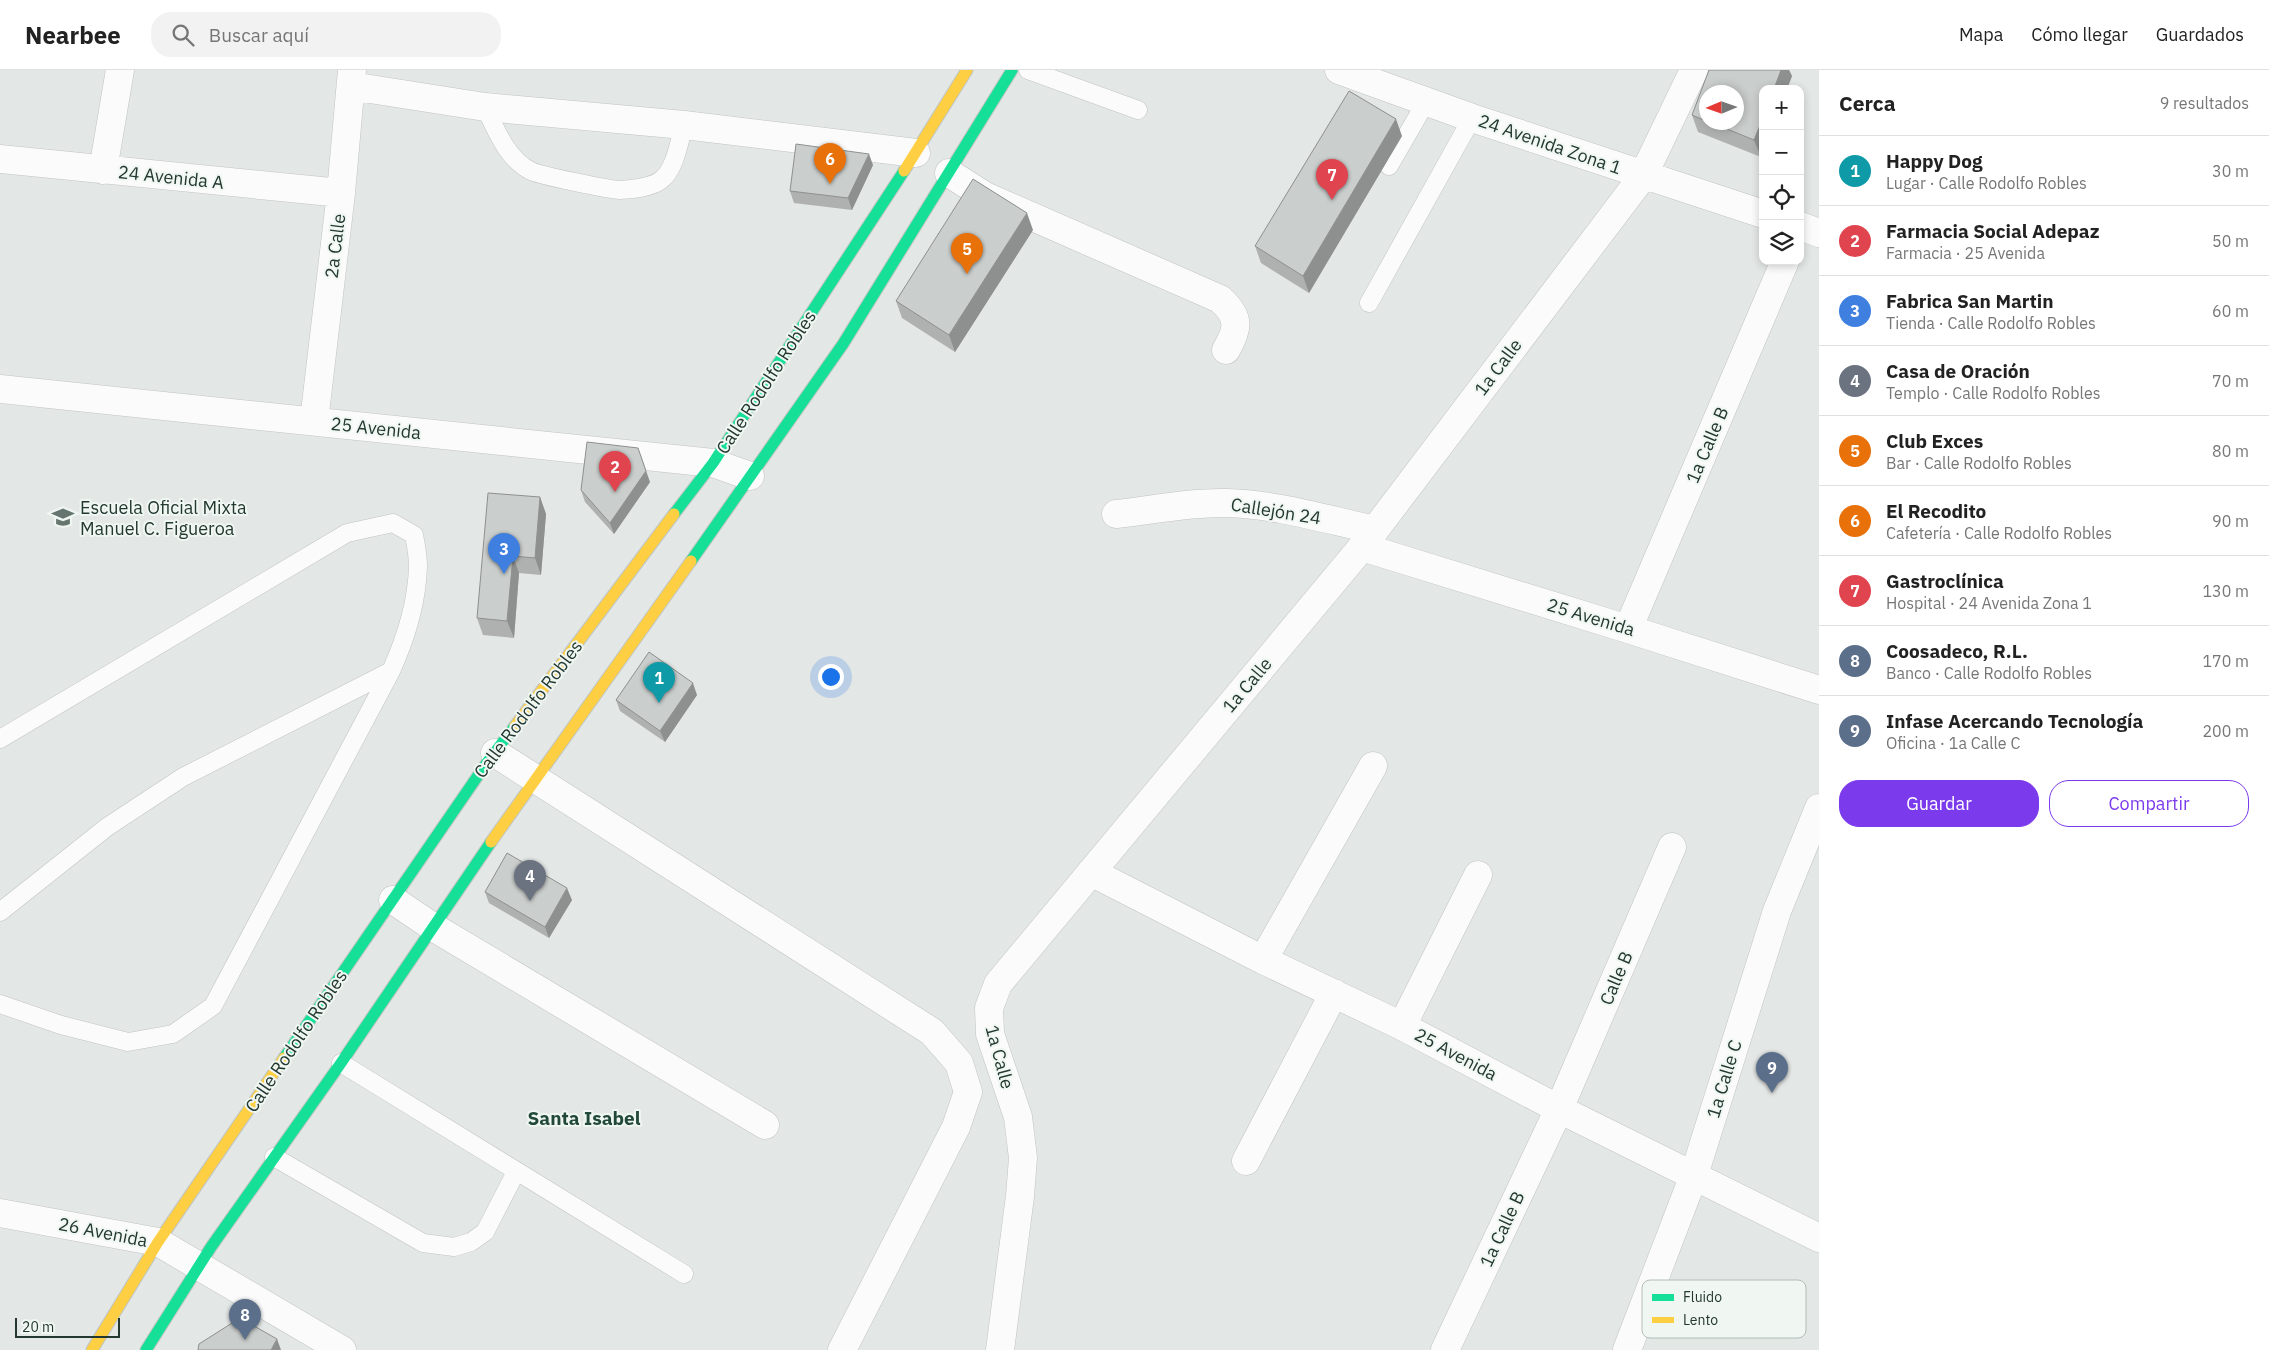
<!DOCTYPE html>
<html lang="es">
<meta charset="utf-8">
<style>
:root{--surface:#fff;--page:#f2f2f2;--text:#222;--muted:#767676;--line:#e0e0e0;--accent:#7c3aed}
body{margin:0;font-family:"IBM Plex Sans",sans-serif;background:var(--page);color:var(--text)}
.controls{position:absolute;right:15px;top:15px;display:grid;overflow:hidden;border-radius:10px;box-shadow:0 2px 8px #0003}
.controls button{width:45px;height:45px;display:grid;place-items:center;padding:0;border:0;border-bottom:1px solid var(--line);background:var(--surface);color:var(--text);font:25px sans-serif}
.compass{position:absolute;left:1699px;top:15px;width:45px;height:45px;border-radius:50%;background:var(--surface);box-shadow:0 2px 8px #0003;rotate:268deg}
.scale{position:absolute;left:15px;bottom:12px;width:105px;box-sizing:border-box;padding-left:5px;border:2px solid #233830;border-top:0;font-size:14px;line-height:18px;white-space:nowrap;color:#233830;-webkit-text-stroke:4px #f0f7f3;paint-order:stroke}
.you{position:absolute;left:830px;top:606px;width:18px;height:18px;margin:-12px;border:4px solid #fff;border-radius:50%;background:#1a73e8;box-shadow:0 0 0 8px #1a73e833}
.badge{display:grid;place-items:center;width:32px;height:32px;border-radius:50%;background:var(--accent);color:#fff;font-size:16px;font-weight:700}
.pin{position:absolute;translate:-50% -41px;filter:drop-shadow(0 1px 2px #0008)}
.pin::after{content:'';position:absolute;top:26px;width:18px;height:15px;background:inherit;clip-path:polygon(0 0,100% 0,50% 100%)}
.list{margin:0;padding:0;list-style:none}
h2{display:flex;justify-content:space-between;align-items:center;height:65px;margin:0;padding:0 20px;font-size:21px}
h2 small{font-size:16px;font-weight:400;color:var(--muted)}
.list li{display:grid;grid-template-columns:32px 1fr auto;gap:15px;align-items:center;box-sizing:border-box;height:70px;padding:0 20px;border-top:1px solid var(--line)}
.list b{display:block;font-size:19px;white-space:nowrap}
.list p{margin:0;font-size:16px;white-space:nowrap;color:var(--muted)}
.list em{font-size:16px;font-style:normal;color:var(--muted)}
.actions{display:flex;gap:10px;padding:15px 20px}
.actions a{flex:1;padding:11px 0;border:1px solid var(--accent);border-radius:20px;text-align:center;font-size:18px;color:var(--accent)}
.actions .main{background:var(--accent);color:#fff}
.icon{flex:none;width:28px;height:28px;fill:none;stroke:currentColor;stroke-width:2;stroke-linecap:round;stroke-linejoin:round}
.map{position:relative;flex:none;width:1819px;height:1280px;overflow:hidden}
header{display:flex;align-items:center;gap:30px;box-sizing:border-box;height:70px;padding:0 25px;background:var(--surface);border-bottom:1px solid var(--line)}
header strong{font-size:24px}
nav{display:flex;gap:28px;margin-inline-start:auto;font-size:18px}
.search{width:350px;height:45px;background:var(--page);display:flex;align-items:center;gap:12px;box-sizing:border-box;padding:0 18px;border-radius:20px;color:var(--muted);font-size:19px}
main{display:flex}
aside{flex:1;background:var(--surface)}
.map>svg:first-child{display:block}
.lines{fill:none;stroke-linecap:round;stroke-linejoin:round}
.lane-casing{stroke:#c0c4c2;stroke-width:19}
.street-casing{stroke:#c0c4c2;stroke-width:29}
.fast-casing{stroke:#bfc5c2;stroke-width:13}
.slow-casing{stroke:#bfc5c2;stroke-width:13}
.lane{stroke:#fbfbfb;stroke-width:18}
.street{stroke:#fbfbfb;stroke-width:28}
.fast{stroke:#16e098;stroke-width:11}
.slow{stroke:#ffcf43;stroke-width:11}
.wall{fill:#aeb1af;fill-rule:evenodd}
.shaded-wall{fill:#8d908f}
.building{fill:#cacecc;stroke:#8d908f}
.labels{text-anchor:middle;dominant-baseline:central;stroke-width:4;stroke-linejoin:round;paint-order:stroke}
.street-label{font-size:18px;fill:#233830;stroke:#f0f7f3}
.poi-label{font-size:18px;fill:#233830;stroke:#f0f7f3;text-anchor:start}
.neighbourhood-label{font-size:19px;font-weight:bold;fill:#214839;stroke:#f0f7f3}
.key{fill:#f0f7f3;stroke:#b2beb8;stroke-width:1}
.key-label{font-size:14px;fill:#233830}
</style>
<header>
<strong>Nearbee</strong>
<div class="search"><svg class="icon" aria-label="search" viewBox="0 0 24 24"><circle cx="10" cy="10" r="6"/><path d="M15 15l6 6"/></svg>Buscar aquí</div>
<nav><a>Mapa</a><a>Cómo llegar</a><a>Guardados</a></nav>
</header>
<main>
<div class="map">
<svg width="1819" height="1280" viewBox="0 0 1819 1280">
<rect width="100%" height="100%" fill="#e3e7e5"/>
<g class="lines">
<g class="lane-casing">
<path id="lane" d="M1028,0L1138,40
M485,37C496,60 507,89 531,101C538,105 611,120 620,120C632,119 651,118 661,110C675,100 679,72 684,55
M1389,96L1426,32
M1369,233L1472,48
M0,669L347,463L393,453L414,465C416,475 418,486 418,496C417,533 406,568 391,601L183,707L107,757L0,842
M0,934L61,955L128,972L173,964L213,936L391,601
M341,993L684,1204
M274,1087L423,1173L454,1177L471,1172L485,1162L516,1102"/>
</g>
<g class="street-casing">
<path id="street" d="M1339,0L1472,48L1763,144
M351,16L485,37L684,55L916,83
M0,89L341,123
M103,100L120,0
M949,103L985,126L1220,229C1240,247 1239,258 1226,280
M1800,156L1819,163
M0,319L713,393L750,406
M314,351L341,123L352,0
M1116,444C1153,440 1190,432 1227,433C1275,434 1328,450 1375,460
M1362,477L1628,559L1819,620
M1628,559L1785,191
M495,683L932,962L959,993L968,1022L956,1057L842,1280
M1091,802L1263,890L1402,956L1559,1039L1819,1168
M393,830L433,857L765,1055
M1263,890L1373,696
M1402,956L1478,805
M1246,1091L1334,923
M0,1143L158,1172L342,1280
M1000,1280L1020,1126L1023,1088L1018,1047L990,964L989,938L998,914L1362,477L1643,106L1694,0
M1445,1280L1559,1039L1672,777
M1627,1280L1694,1105L1777,841L1819,738"/>
</g>
<g class="fast-casing">
<path id="fast" d="M674,444L713,393L904,101
M691,491L843,274L1012,0
M284,988L488,691L515,656
M146,1280L211,1177L341,993L491,772"/>
</g>
<g class="slow-casing">
<path id="slow" d="M904,101L967,0
M515,656L674,444
M491,772L691,491
M92,1280L158,1172L284,988"/>
</g>
<use href="#lane" class="lane"/>
<use href="#street" class="street"/>
<use href="#fast" class="fast"/>
<use href="#slow" class="slow"/>
</g>
<path class="wall" d="M1709,0H1789L1792,6L1787,19H1763V81L1761,87L1698,62L1692,45ZM1706,22L1736,52H1706Z
M1402,66L1309,223L1261,193L1255,176Z
M873,95L852,140L794,133L790,121Z
M1033,160L955,282L902,248L896,231Z
M650,412L614,464L585,432L581,420Z
M540,427L546,444L541,505L519,503L514,568L483,565L477,548Z
M697,625L665,672L620,641L616,630Z
M485,822L572,830L549,868L489,833Z"/>
<path class="shaded-wall" d="M1781,0H1789L1792,6L1787,19H1774Z
M1763,48V81L1761,87L1754,70Z
M1396,49L1402,66L1309,223L1303,206Z
M869,84L873,95L852,140L848,128Z
M1027,143L1033,160L955,282L949,265Z
M638,378L650,412L614,464L610,453Z
M540,427L546,444L541,505L535,488Z
M513,486L519,503L514,568L507,551Z
M693,613L697,625L665,672L660,661Z
M567,818L572,830L549,868L545,857Z
M277,1269L281,1280H271Z"/>
<path class="building" d="M1709,0H1781L1774,19H1763V48L1754,70L1710,52H1736V22H1706V51L1692,45Z
M1349,21L1396,49L1303,206L1255,176Z
M796,74L869,84L848,128L790,121Z
M973,109L1027,143L949,265L896,231Z
M587,372L638,378L646,401L610,453L581,420Z
M488,423L540,427L535,488L513,486L507,551L477,548Z
M649,582L693,613L660,661L616,630Z
M507,783L567,818L545,857L485,822Z
M240,1248L277,1269L271,1280H198L199,1274Z"/>
<defs>
<g id="school-bare" transform="scale(1.725)"><path d="M0-5L7-2L0 1L-7-2ZM-4 1L0 2.5L4 1V4Q0 6-4 4Z" fill="#66756f" stroke="#f0f7f3" stroke-width="2.5" paint-order="stroke"/></g>
</defs>
<g fill-rule="evenodd">
<use href="#school-bare" x="63" y="447"/>
</g>
<g class="labels">
<g class="street-label">
<text transform="translate(1550 74) rotate(19)">24 Avenida Zona 1</text>
<text transform="translate(171 107) rotate(6)">24 Avenida A</text>
<text transform="translate(335 176) rotate(-83)">2a Calle</text>
<text transform="translate(1498 297) rotate(-53)">1a Calle</text>
<text transform="translate(766 312) rotate(-57)">Calle Rodolfo Robles</text>
<text transform="translate(376 358) rotate(6)">25 Avenida</text>
<text transform="translate(1707 375) rotate(-67)">1a Calle B</text>
<text transform="translate(1276 441) rotate(9)">Callejón 24</text>
<text transform="translate(1591 547) rotate(17)">25 Avenida</text>
<text transform="translate(1247 615) rotate(-50)">1a Calle</text>
<text transform="translate(528 639) rotate(-53)">Calle Rodolfo Robles</text>
<text transform="translate(1616 908) rotate(-67)">Calle B</text>
<text transform="translate(296 971) rotate(-56)">Calle Rodolfo Robles</text>
<text transform="translate(1456 984) rotate(28)">25 Avenida</text>
<text transform="translate(1000 987) rotate(75)">1a Calle</text>
<text transform="translate(1724 1009) rotate(-73)">1a Calle C</text>
<text transform="translate(1502 1159) rotate(-65)">1a Calle B</text>
<text transform="translate(103 1162) rotate(11)">26 Avenida</text>
</g>
<g class="poi-label">
<text x="80" y="437">Escuela Oficial Mixta<tspan x="80" dy="21">Manuel C. Figueroa</tspan></text>
</g>
<g class="neighbourhood-label">
<text x="584" y="1048">Santa Isabel</text>
</g>
</g>
<rect x="1642" y="1210" width="164" height="58" rx="8" class="key"/>
<rect x="1652" y="1224" width="22" height="7" fill="#16e098"/>
<rect x="1652" y="1247" width="22" height="6" fill="#ffcf43"/>
<g class="key-label">
<text x="1683" y="1232">Fluido</text>
<text x="1683" y="1255">Lento</text>
</g>
</svg>
<div class="controls">
<button>+</button>
<button>−</button>
<button><svg class="icon" aria-label="locate" viewBox="0 0 24 24"><circle cx="12" cy="12" r="6"/><path d="M12 2v4M12 18v4M2 12h4M18 12h4"/></svg></button>
<button><svg class="icon" aria-label="layers" viewBox="0 0 24 24"><path d="M12 4l9 5-9 5-9-5zM3 14l9 5 9-5"/></svg></button>
</div>
<svg class="compass" viewBox="-18 -18 36 36"><path d="M0-13l5 13h-10z" fill="#e53935"/><path d="M0 13l5-13h-10z" fill="#767676"/></svg>
<div class="scale">20 m</div>
<div class="you"></div>
<div class="pin badge" style="left:659px;top:633px;background:#0f9aa8">1</div>
<div class="pin badge" style="left:615px;top:422px;background:#e0444e">2</div>
<div class="pin badge" style="left:504px;top:504px;background:#3f7fe0">3</div>
<div class="pin badge" style="left:530px;top:831px;background:#6b7280">4</div>
<div class="pin badge" style="left:967px;top:204px;background:#e8710a">5</div>
<div class="pin badge" style="left:830px;top:114px;background:#e8710a">6</div>
<div class="pin badge" style="left:1332px;top:130px;background:#e0444e">7</div>
<div class="pin badge" style="left:245px;top:1270px;background:#5c6f8a">8</div>
<div class="pin badge" style="left:1772px;top:1023px;background:#5c6f8a">9</div>
</div>
<aside>
<h2>Cerca<small>9 resultados</small></h2>
<ul class="list">
<li><span class="badge" style="background:#0f9aa8">1</span><div><b>Happy Dog</b><p>Lugar · Calle Rodolfo Robles</p></div><em>30 m</em></li>
<li><span class="badge" style="background:#e0444e">2</span><div><b>Farmacia Social Adepaz</b><p>Farmacia · 25 Avenida</p></div><em>50 m</em></li>
<li><span class="badge" style="background:#3f7fe0">3</span><div><b>Fabrica San Martin</b><p>Tienda · Calle Rodolfo Robles</p></div><em>60 m</em></li>
<li><span class="badge" style="background:#6b7280">4</span><div><b>Casa de Oración</b><p>Templo · Calle Rodolfo Robles</p></div><em>70 m</em></li>
<li><span class="badge" style="background:#e8710a">5</span><div><b>Club Exces</b><p>Bar · Calle Rodolfo Robles</p></div><em>80 m</em></li>
<li><span class="badge" style="background:#e8710a">6</span><div><b>El Recodito</b><p>Cafetería · Calle Rodolfo Robles</p></div><em>90 m</em></li>
<li><span class="badge" style="background:#e0444e">7</span><div><b>Gastroclínica</b><p>Hospital · 24 Avenida Zona 1</p></div><em>130 m</em></li>
<li><span class="badge" style="background:#5c6f8a">8</span><div><b>Coosadeco, R.L.</b><p>Banco · Calle Rodolfo Robles</p></div><em>170 m</em></li>
<li><span class="badge" style="background:#5c6f8a">9</span><div><b>Infase Acercando Tecnología</b><p>Oficina · 1a Calle C</p></div><em>200 m</em></li>
</ul>
<div class="actions"><a class="main">Guardar</a><a>Compartir</a></div>
</aside>
</main>
